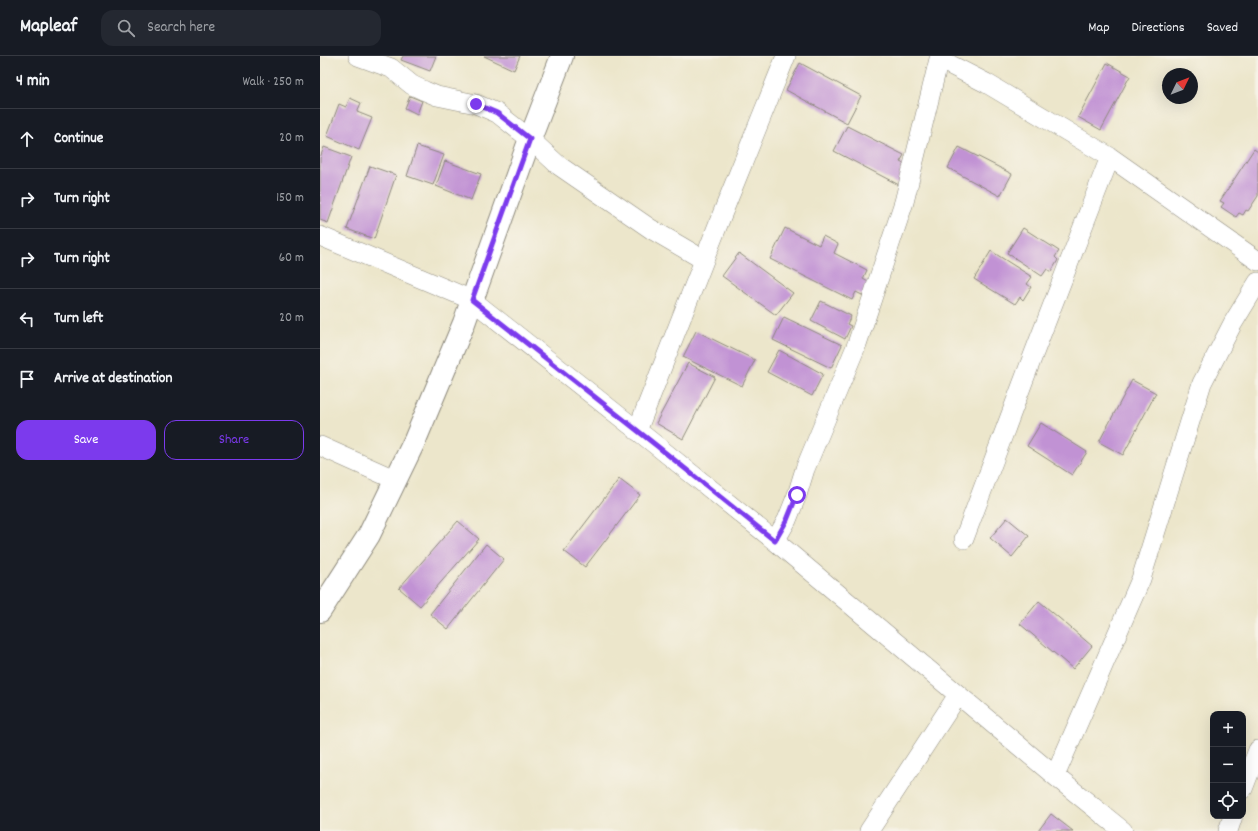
<!DOCTYPE html>
<meta charset="utf-8">
<style>
:root{--surface:#171b24;--page:#242831;--text:#f1f3f6;--muted:#9ea1a6;--line:#363941;--accent:#7c3aed}
body{margin:0;font-family:Dekko,sans-serif;background:var(--page);color:var(--text)}
.controls{position:absolute;right:12px;bottom:12px;display:grid;overflow:hidden;border-radius:8px;box-shadow:0 4px 16px #0002}
.controls button{width:36px;height:36px;display:grid;place-items:center;padding:0;border:0;border-bottom:1px solid var(--line);background:var(--surface);color:var(--text);font:20px sans-serif}
.compass{position:absolute;left:842px;top:12px;width:36px;height:36px;border-radius:50%;background:var(--surface);box-shadow:0 4px 16px #0002;rotate:47deg}
.stop{position:absolute;width:12px;height:12px;margin:-9px;border:3px solid #7c3aed;border-radius:50%;background:#fff}
.stop.end{background:#7c3aed;border-color:#fff;box-shadow:0 1px 4px #0008}
.list{margin:0;padding:0;list-style:none}
h2{display:flex;justify-content:space-between;align-items:center;height:52px;margin:0;padding:0 16px;font-size:17px}
h2 small{font-size:13px;font-weight:400;color:var(--muted)}
.list li{display:grid;grid-template-columns:26px 1fr auto;gap:12px;align-items:center;box-sizing:border-box;height:60px;padding:0 16px;border-top:1px solid var(--line)}
.list b{display:block;font-size:15px;white-space:nowrap}
.list em{font-size:13px;font-style:normal;color:var(--muted)}
.actions{display:flex;gap:8px;padding:12px 16px}
.actions a{flex:1;padding:9px 0;border:1px solid var(--accent);border-radius:12px;text-align:center;font-size:14px;color:var(--accent)}
.actions .main{background:var(--accent);color:#fff}
.icon{flex:none;width:22px;height:22px;fill:none;stroke:currentColor;stroke-width:2;stroke-linecap:round;stroke-linejoin:round}
.map{position:relative;flex:none;width:938px;height:775px;overflow:hidden}
header{display:flex;align-items:center;gap:24px;box-sizing:border-box;height:56px;padding:0 20px;background:var(--surface);border-bottom:1px solid var(--line)}
header strong{font-size:19px}
nav{display:flex;gap:22px;margin-inline-start:auto;font-size:14px}
.search{width:280px;height:36px;background:var(--page);display:flex;align-items:center;gap:10px;box-sizing:border-box;padding:0 14px;border-radius:12px;color:var(--muted);font-size:15px}
main{display:flex}
aside{flex:1;background:var(--surface)}
.map>svg:first-child{display:block}
.building{fill:#c192d4}
.lines{fill:none;stroke-linecap:round;stroke-linejoin:round}
.street-casing{stroke:#8c887b;stroke-width:20}
.secondary-casing{stroke:#8c887b;stroke-width:24}
.street{stroke:#fff;stroke-width:19}
.secondary{stroke:#fff;stroke-width:22}
.route{stroke:#7c3aed;stroke-width:5}
</style>
<header>
<strong>Mapleaf</strong>
<div class="search"><svg class="icon" aria-label="search" viewBox="0 0 24 24"><circle cx="10" cy="10" r="6"/><path d="M15 15l6 6"/></svg>Search here</div>
<nav><a>Map</a><a>Directions</a><a>Saved</a></nav>
</header>
<main>
<aside>
<h2>4 min<small>Walk · 250 m</small></h2>
<ul class="list">
<li><svg class="icon" aria-label="ahead" viewBox="0 0 24 24"><path d="M12 20V5M6 11l6-6 6 6"/></svg><div><b>Continue</b></div><em>20 m</em></li>
<li><svg class="icon" aria-label="right" viewBox="0 0 24 24"><path d="M7 20v-9h11M14 6l5 5-5 5"/></svg><div><b>Turn right</b></div><em>150 m</em></li>
<li><svg class="icon" aria-label="right" viewBox="0 0 24 24"><path d="M7 20v-9h11M14 6l5 5-5 5"/></svg><div><b>Turn right</b></div><em>60 m</em></li>
<li><svg class="icon" aria-label="left" viewBox="0 0 24 24"><path d="M17 20v-9H6M10 6l-5 5 5 5"/></svg><div><b>Turn left</b></div><em>20 m</em></li>
<li><svg class="icon" aria-label="arrive" viewBox="0 0 24 24"><path d="M6 21V4h12l-3 4 3 4H6"/></svg><div><b>Arrive at destination</b></div></li>
</ul>
<div class="actions"><a class="main">Save</a><a>Share</a></div>
</aside>
<div class="map">
<svg width="938" height="775" viewBox="0 0 938 775">
<rect width="100%" height="100%" fill="#f7f3e8"/>
<filter id="ink" filterUnits="userSpaceOnUse"><feTurbulence type="fractalNoise" baseFrequency=".025" numOctaves="2"/><feDisplacementMap in="SourceGraphic" scale="8" xChannelSelector="R" yChannelSelector="G"/><feConvolveMatrix kernelMatrix="1 2 1 2 8 2 1 2 1" color-interpolation-filters="sRGB"/></filter>
<filter id="wash" filterUnits="userSpaceOnUse"><feTurbulence type="fractalNoise" baseFrequency=".012" numOctaves="4" result="noise"/><feDisplacementMap in="SourceGraphic" scale="16" xChannelSelector="R" yChannelSelector="G"/><feGaussianBlur stdDeviation="0.9" result="paint"/><feColorMatrix in="noise" values="0 0 0 0 0 0 0 0 0 0 0 0 0 0 0 0 0 1.4 0 .05"/><feComposite in="paint" operator="in"/></filter>
<g filter="url(#wash)">
<rect width="100%" height="100%" fill="#ece6cb"/>
<g id="blocks">
<path class="building" d="M83,0H116L110,15L81,4Z
M164,0H200L194,14Z
M480,7L541,40L527,67L466,34Z
M787,7L810,20L781,74L758,61Z
M90,40L102,45L97,58L85,52Z
M30,42L41,47L37,56L52,62L39,94L7,80L19,48L26,51Z
M527,70L584,99L580,106L584,108L583,110L585,112L579,129L514,95Z
M97,90L124,99L113,129L87,120Z
M4,91L31,101L8,167L0,164V102Z
M639,91L692,118L680,140L628,112Z
M934,93L938,96V140L928,155L926,154L923,159L919,157L916,161L901,151L904,147L900,145Z
M125,105L161,118L151,144L116,130Z
M50,110L76,119L54,183L27,173Z
M465,172L499,189L503,180L518,188L514,197L547,214L543,223L550,227L544,240L536,236L532,244L450,203Z
M703,172L739,195L735,201L738,204L731,216L727,213L722,220L687,197Z
M671,195L712,221L707,228L711,231L703,244L700,241L695,248L654,223Z
M419,197L473,237L456,259L402,220Z
M501,245L531,260L527,268L531,270L525,283L491,265Z
M464,261L522,289L511,312L453,284Z
M376,275L435,304L422,330L363,301Z
M459,294L503,318L492,340L447,316Z
M368,307L395,321L363,383L336,367Z
M812,324L836,337L803,399L779,386Z
M721,367L767,396L752,419L707,390Z
M299,423L320,439L265,511L244,495Z
M687,462L709,480L692,501L670,482Z
M138,465L159,483L100,550L79,532Z
M166,488L184,503L128,573L110,558Z
M719,545L772,590L753,613L700,568Z
M731,758L753,775H718Z"/>
</g>
</g>
<g filter="url(#ink)">
<use href="#blocks" fill-opacity="0" stroke="#8c887b" stroke-width="1"/>
<g class="lines">
<g class="street-casing">
<path id="street" d="M38,0L71,12L92,29L105,35L117,40L156,48L177,57L210,83L238,109L331,173L384,204
M619,3L666,27L790,101L938,205
M0,180L152,244L337,390L455,485L467,464L477,439L485,413L537,288L584,146L619,3L621,0
M317,375L401,161L466,0
M0,390L76,424
M644,483L714,297L790,101
M455,485L735,720L803,775
M735,720L821,523L882,327L913,267L938,226
M923,733L938,694
M549,775L638,639
M908,775L913,760"/>
</g>
<g class="secondary-casing">
<path id="secondary" d="M0,555L49,479L95,384L144,267L207,91L242,0"/>
</g>
<use href="#street" class="street"/>
<use href="#secondary" class="secondary"/>
</g>
</g>
<g class="lines" filter="url(#ink)">
<path class="route" d="M156,48L177,57L210,83L152,244L337,390L455,485L467,464L477,439"/>
</g>
</svg>
<div class="controls">
<button>+</button>
<button>−</button>
<button><svg class="icon" aria-label="locate" viewBox="0 0 24 24"><circle cx="12" cy="12" r="6"/><path d="M12 2v4M12 18v4M2 12h4M18 12h4"/></svg></button>
</div>
<svg class="compass" viewBox="-18 -18 36 36"><path d="M0-13l5 13h-10z" fill="#e53935"/><path d="M0 13l5-13h-10z" fill="#9ea1a6"/></svg>
<div class="stop" style="left:477px;top:439px"></div>
<div class="stop end" style="left:156px;top:48px"></div>
</div>
</main>
